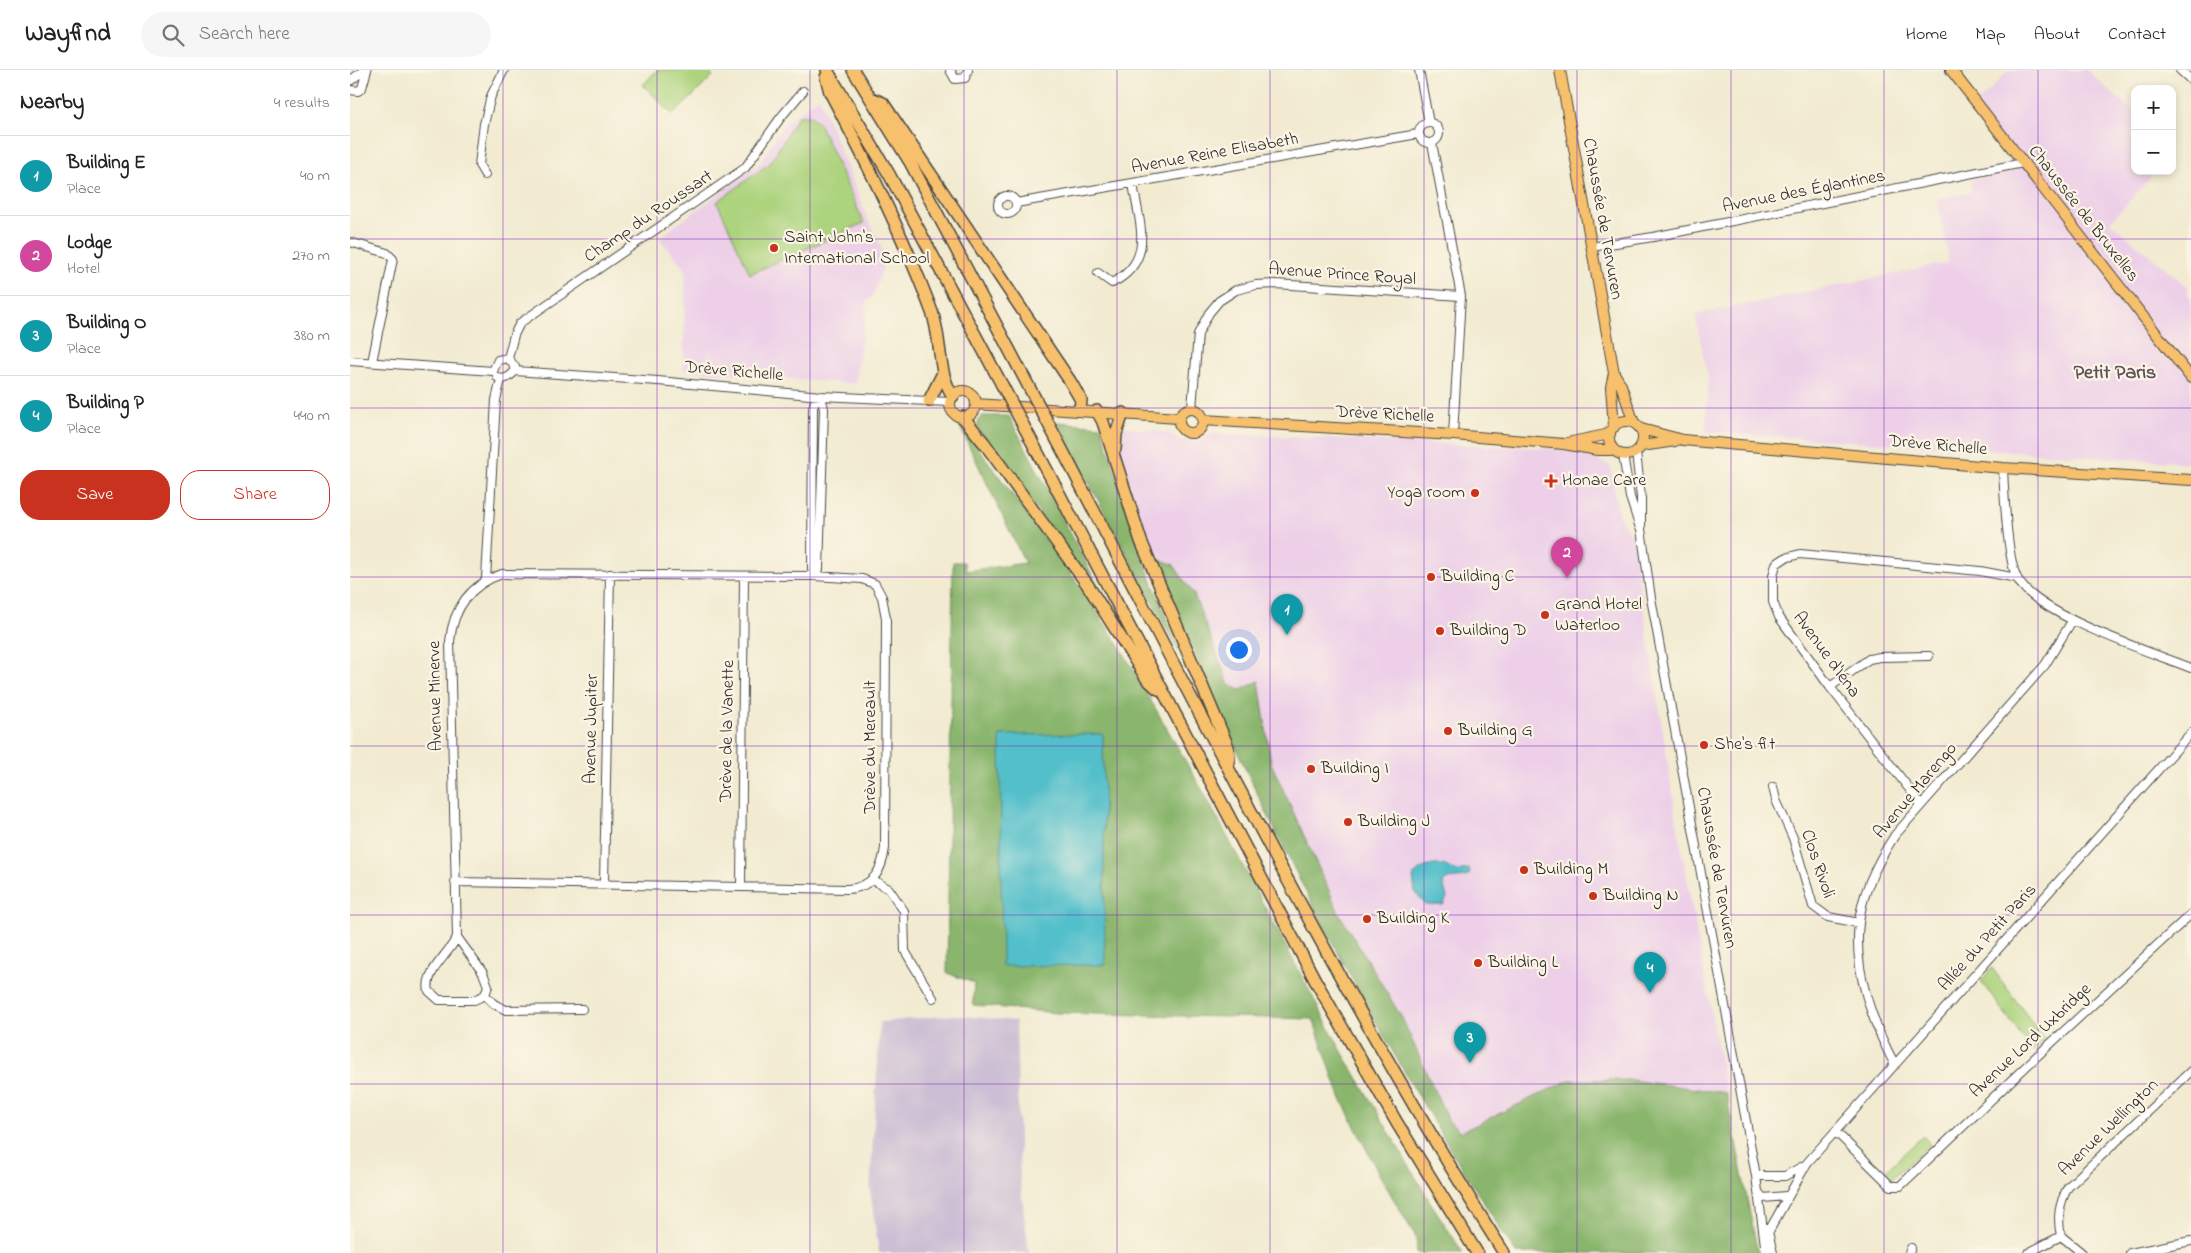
<!DOCTYPE html>
<meta charset="utf-8">
<style>
:root{--surface:#fff;--page:#f6f6f6;--text:#222;--muted:#767676;--line:#e0e0e0;--accent:#c8321e}
body{margin:0;font-family:"Indie Flower",sans-serif;background:var(--page);color:var(--text)}
.controls{position:absolute;right:15px;top:15px;display:grid;overflow:hidden;border-radius:10px;box-shadow:0 2px 8px #0003}
.controls button{width:45px;height:45px;display:grid;place-items:center;padding:0;border:0;border-bottom:1px solid var(--line);background:var(--surface);color:var(--text);font:25px sans-serif}
.you{position:absolute;left:888px;top:579px;width:18px;height:18px;margin:-12px;border:4px solid #fff;border-radius:50%;background:#1a73e8;box-shadow:0 0 0 8px #1a73e833}
.badge{display:grid;place-items:center;width:32px;height:32px;border-radius:50%;background:var(--accent);color:#fff;font-size:16px;font-weight:700}
.pin{position:absolute;translate:-50% -41px;filter:drop-shadow(0 1px 2px #0008)}
.pin::after{content:'';position:absolute;top:26px;width:18px;height:15px;background:inherit;clip-path:polygon(0 0,100% 0,50% 100%)}
.list{margin:0;padding:0;list-style:none}
h2{display:flex;justify-content:space-between;align-items:center;height:65px;margin:0;padding:0 20px;font-size:21px}
h2 small{font-size:16px;font-weight:400;color:var(--muted)}
.list li{display:grid;grid-template-columns:32px 1fr auto;gap:15px;align-items:center;box-sizing:border-box;height:80px;padding:0 20px;border-top:1px solid var(--line)}
.list b{display:block;font-size:19px;white-space:nowrap}
.list p{margin:0;font-size:16px;white-space:nowrap;color:var(--muted)}
.list em{font-size:16px;font-style:normal;color:var(--muted)}
.actions{display:flex;gap:10px;padding:15px 20px}
.actions a{flex:1;padding:11px 0;border:1px solid var(--accent);border-radius:20px;text-align:center;font-size:18px;color:var(--accent)}
.actions .main{background:var(--accent);color:#fff}
.icon{flex:none;width:28px;height:28px;fill:none;stroke:currentColor;stroke-width:2;stroke-linecap:round;stroke-linejoin:round}
.map{position:relative;flex:none;width:1841px;height:1183px;overflow:hidden}
header{display:flex;align-items:center;gap:30px;box-sizing:border-box;height:70px;padding:0 25px;background:var(--surface);border-bottom:1px solid var(--line)}
header strong{font-size:24px}
nav{display:flex;gap:28px;margin-inline-start:auto;font-size:18px}
.search{width:350px;height:45px;background:var(--page);display:flex;align-items:center;gap:12px;box-sizing:border-box;padding:0 18px;border-radius:28px;color:var(--muted);font-size:19px}
main{display:flex}
aside{flex:1;background:var(--surface)}
.map>svg:first-child{display:block}
.built{fill:#edd0e8}
.industrial{fill:#ccbed4}
.green{fill:#acd37d;stroke:#6c7f54}
.forest{fill:#89b56c;stroke:#5a704c}
.water{fill:#52bfca;stroke:#3e757a}
.lines{fill:none;stroke-linecap:round;stroke-linejoin:round}
.minor-casing{stroke:#494844;stroke-width:10}
.major-casing{stroke:#494844;stroke-width:12}
.highway-casing{stroke:#494844;stroke-width:14}
.minor{stroke:#fff;stroke-width:8}
.major{stroke:#f7c06c;stroke-width:10}
.highway{stroke:#f7c06c;stroke-width:11}
.highway-bridge-casing{stroke:#494844;stroke-width:14;stroke-linecap:butt}
.highway-bridge{stroke:#f7c06c;stroke-width:11}
.grid{fill:none;stroke:#7b2cbf;stroke-width:1;stroke-opacity:0.55}
.poi-dot{fill:#c8321e;stroke:#fcf5e5;stroke-width:2}
.labels{text-anchor:middle;dominant-baseline:central;stroke-width:4.5;stroke-linejoin:round;paint-order:stroke}
.street-label{font-size:18px;fill:#2b2b2b;stroke:#fcf5e5}
.poi-label{font-size:18px;fill:#2b2b2b;stroke:#fcf5e5;text-anchor:start}
.quarter-label{font-size:20px;font-weight:bold;fill:#5e515e;stroke:#fcf5e5}
</style>
<header>
<strong>Wayfind</strong>
<div class="search"><svg class="icon" aria-label="search" viewBox="0 0 24 24"><circle cx="10" cy="10" r="6"/><path d="M15 15l6 6"/></svg>Search here</div>
<nav><a>Home</a><a>Map</a><a>About</a><a>Contact</a></nav>
</header>
<main>
<aside>
<h2>Nearby<small>4 results</small></h2>
<ul class="list">
<li><span class="badge" style="background:#0f9aa8">1</span><div><b>Building E</b><p>Place</p></div><em>40 m</em></li>
<li><span class="badge" style="background:#d1479c">2</span><div><b>Lodge</b><p>Hotel</p></div><em>270 m</em></li>
<li><span class="badge" style="background:#0f9aa8">3</span><div><b>Building O</b><p>Place</p></div><em>380 m</em></li>
<li><span class="badge" style="background:#0f9aa8">4</span><div><b>Building P</b><p>Place</p></div><em>440 m</em></li>
</ul>
<div class="actions"><a class="main">Save</a><a>Share</a></div>
</aside>
<div class="map">
<svg width="1841" height="1183" viewBox="0 0 1841 1183">
<rect width="100%" height="100%" fill="#fcf5e5"/>
<filter id="ink" filterUnits="userSpaceOnUse"><feTurbulence type="fractalNoise" baseFrequency=".02" numOctaves="2"/><feDisplacementMap in="SourceGraphic" scale="10" xChannelSelector="R" yChannelSelector="G"/><feConvolveMatrix kernelMatrix="1 2 1 2 8 2 1 2 1" color-interpolation-filters="sRGB"/></filter>
<filter id="wash" filterUnits="userSpaceOnUse"><feTurbulence type="fractalNoise" baseFrequency=".0096" numOctaves="4" result="noise"/><feDisplacementMap in="SourceGraphic" scale="20" xChannelSelector="R" yChannelSelector="G"/><feGaussianBlur stdDeviation="1.12" result="paint"/><feColorMatrix in="noise" values="0 0 0 0 0 0 0 0 0 0 0 0 0 0 0 0 0 1.4 0 .05"/><feComposite in="paint" operator="in"/></filter>
<g filter="url(#wash)">
<rect width="100%" height="100%" fill="#f2ebd2"/>
<path class="built" d="M1659,0H1736L1785,43V101H1807L1760,152L1838,217V225L1841,228V393L1356,362L1358,308L1345,245L1597,193L1598,184L1587,129L1621,122V110L1669,100L1622,39Z
M469,27L518,150L536,187L524,224L517,231L505,314L333,300L336,200L309,168L411,92L432,56Z
M774,357L819,363L827,370L849,371L859,363L1228,380L1260,396L1269,447L1282,465L1329,764L1376,1023L1282,1010H1219L1111,1062L1098,1050L1052,948L990,845L921,693L909,612L891,620L879,615L844,525L823,494L806,489L785,435L774,397L770,376Z"/>
<path class="industrial" d="M603,945L666,951L670,1112L679,1183H529L520,1119L530,952Z"/>
<path class="green" d="M307,0H357L363,6L323,45L293,15Z
M448,46H461L470,55L514,153L400,204L367,132L420,93Z
M1642,898L1695,970L1683,981L1631,911Z
M1573,1066L1580,1074L1540,1110L1533,1103Z"/>
<path class="forest" d="M632,346H659L767,552L628,358V350Z
M707,352L751,356L793,489L835,594Z
M608,353L629,379L721,504L769,575L855,725L991,980L1079,1130L1113,1183H1067L1066,1167L1030,1106L990,1027L963,949L707,943L623,935L624,913L597,903L603,492H614L616,501L675,493Z
M806,489L823,494L844,525L879,615L891,620L909,611L921,693L990,845L1052,948L1098,1050L1111,1062L1219,1010H1282L1376,1023L1408,1183H1166C1071,1037 984,884 909,727C871,649 838,569 806,489Z"/>
<path class="water" d="M753,664L755,895L652,896L650,665Z
M1093,795L1106,801L1119,799L1120,804C1112,811 1102,805 1093,812L1097,828L1093,835H1076L1065,823L1063,807C1069,797 1081,794 1093,795Z"/>
</g>
<g filter="url(#ink)">
<g class="lines">
<g class="minor-casing">
<path id="minor" d="M600,0L605,9L615,8L618,0
M1069,0L1079,53
M1830,0L1841,10
M0,11L14,0
M0,20L8,21L12,18L17,0
M1069 63a10 10 0 1 1 20 0a10 10 0 1 1-20 0Z
M1082,73L1111,226L1103,365
M135,105L129,95L134,54L141,26L154,0
M648 135a9 9 0 1 1 18 0a9 9 0 1 1-18 0Z
M666,133L1068,64
M0,172L37,183L43,189L22,292
M1241,177L1303,167L1673,93
M748,203L762,213C807,190 788,151 783,113
M158,288L164,265L170,253L395,98L431,47L453,21
M0,291L143,301
M143,301L148,290L158,288L165,297V301
M165,301L308,311L471,326L600,332
M147,307C153,311 160,307 165,301
M471,326L474,339L469,499L464,506L462,499L463,338L465,331Z
M842,338L848,264L859,243L869,231L886,220L906,215L925,214L1111,226
M1286,382L1291,427V459L1301,528L1406,1106L1416,1183
M1273,385L1280,427L1290,458
M1653,398C1654,421 1657,489 1667,508C1685,545 1801,582 1841,598
M136,509L146,330L151,309
M1480,617L1519,589L1530,587L1579,586
M1423,717L1426,730L1443,768L1463,836L1478,847L1509,853
M1571,734L1480,617L1429,547L1423,532V506L1426,494L1435,488L1450,484L1630,501L1667,508
M523,810L539,819L554,841L555,881L583,928
M105,812L498,819C523,817 532,801 535,778L536,548L532,527L525,514L512,509L464,506L152,504C121,514 103,538 100,571L107,867L133,903L138,916L135,925L124,930H89L79,921C74,902 99,884 107,867
M254,814L260,504
M391,816L394,506
M135,925L144,934L156,940L232,939
M1545,995C1523,954 1503,900 1509,853C1512,821 1528,791 1545,765L1695,595L1722,551
M1486,1062L1541,1116H1550L1686,987L1841,844
M1406,1106H1435L1453,1096
M1409,1123L1413,1128L1436,1126
M1417,1158L1423,1183
M1419,1161L1457,1093L1841,663
M1711,1166C1707,1147 1709,1134 1718,1117L1841,1001
M1711,1166L1732,1183
M1559,1183L1561,1178
M1678,1183L1711,1166
M1780,1183L1841,1171"/>
</g>
<g class="major-casing">
<path id="major" d="M1210,0L1264,303L1271,315L1284,353
M1601,0L1841,308
M1264,303L1261,317L1264,357
M600 334a13 13 0 1 1 26 0a13 13 0 1 1-26 0Z
M626,334L828,348
M829 351a12 12 0 1 1 24 0a12 12 0 1 1-24 0Z
M853,350L1103,365L1214,374L1248,380H1264
M1259 368a17 17 0 1 1 34 0a17 17 0 1 1-34 0Z
M1291,359L1333,370L1354,372L1653,398L1841,410
M1217,373L1260,364
M1292,376L1325,371"/>
</g>
<g class="highway-casing">
<path id="highway" d="M477,0L539,104L652,315
M503,0L560,92L679,317
M476,7L480,22C517,93 554,167 582,242C592,269 587,303 603,326
M521,28L533,33L720,311L731,330L730,340
M579,331L593,303
M747,341L753,352L791,471L878,677L879,692
M613,347L635,374L737,514L797,609L808,619
M680,368L965,910L1047,1053L1127,1183
M707,370C851,644 988,922 1154,1183
M765,379L766,364L773,343"/>
</g>
<use href="#minor" class="minor"/>
<use href="#major" class="major"/>
<use href="#highway" class="highway"/>
<g class="highway-bridge-casing">
<path id="highway-bridge" d="M652,315L680,368
M679,317L707,370"/>
</g>
<use href="#highway-bridge" class="highway-bridge"/>
</g>
</g>
<path class="grid" d="M153,0V1183M307,0V1183M460,0V1183M614,0V1183M767,0V1183M920,0V1183M1074,0V1183M1227,0V1183M1381,0V1183M1534,0V1183M1688,0V1183M0,169H1841M0,338H1841M0,507H1841M0,676H1841M0,845H1841M0,1014H1841"/>
<g class="poi-dot">
<circle cx="424" cy="178" r="5"/>
<path d="M1198.5 403.5h5v5h5v5h-5v5h-5v-5h-5v-5h5z"/>
<circle cx="1125" cy="423" r="5"/>
<circle cx="1081" cy="507" r="5"/>
<circle cx="1195" cy="545" r="5"/>
<circle cx="1090" cy="561" r="5"/>
<circle cx="1098" cy="661" r="5"/>
<circle cx="1354" cy="675" r="5"/>
<circle cx="961" cy="699" r="5"/>
<circle cx="998" cy="752" r="5"/>
<circle cx="1174" cy="800" r="5"/>
<circle cx="1243" cy="826" r="5"/>
<circle cx="1017" cy="849" r="5"/>
<circle cx="1128" cy="893" r="5"/>
</g>
<g class="labels">
<g class="street-label">
<text transform="translate(865 84) rotate(-10)">Avenue Reine Elisabeth</text>
<text transform="translate(1454 122) rotate(-11)">Avenue des Églantines</text>
<text transform="translate(1733 144) rotate(52)">Chaussée de Bruxelles</text>
<text transform="translate(299 147) rotate(-34)">Champ du Roussart</text>
<text transform="translate(1252 149) rotate(80)">Chaussée de Tervuren</text>
<text transform="translate(992 205) rotate(4)">Avenue Prince Royal</text>
<text transform="translate(384 302) rotate(5)">Drève Richelle</text>
<text transform="translate(1035 345) rotate(3)">Drève Richelle</text>
<text transform="translate(1588 376) rotate(5)">Drève Richelle</text>
<text transform="translate(1476 585) rotate(54)">Avenue d'Iéna</text>
<text transform="translate(86 626) rotate(-91)">Avenue Minerve</text>
<text transform="translate(242 659) rotate(-89)">Avenue Jupiter</text>
<text transform="translate(378 661) rotate(-89)">Drève de la Vanette</text>
<text transform="translate(521 677) rotate(-90)">Drève du Mereault</text>
<text transform="translate(1566 721) rotate(-50)">Avenue Marengo</text>
<text transform="translate(1467 794) rotate(71)">Clos Rivoli</text>
<text transform="translate(1366 798) rotate(80)">Chaussée de Tervuren</text>
<text transform="translate(1638 868) rotate(-48)">Allée du Petit Paris</text>
<text transform="translate(1681 971) rotate(-43)">Avenue Lord Uxbridge</text>
<text transform="translate(1759 1058) rotate(-44)">Avenue Wellington</text>
</g>
<g class="poi-label">
<text x="434" y="168">Saint John's<tspan x="434" dy="21">International School</tspan></text>
<text x="1212" y="411">Honae Care</text>
<text x="1115" y="423" text-anchor="end">Yoga room</text>
<text x="1091" y="507">Building C</text>
<text x="1205" y="535">Grand Hotel<tspan x="1205" dy="21">Waterloo</tspan></text>
<text x="1100" y="561">Building D</text>
<text x="1108" y="661">Building G</text>
<text x="1364" y="675">She's fit</text>
<text x="971" y="699">Building I</text>
<text x="1008" y="752">Building J</text>
<text x="1184" y="800">Building M</text>
<text x="1253" y="826">Building N</text>
<text x="1027" y="849">Building K</text>
<text x="1138" y="893">Building L</text>
</g>
<g class="quarter-label">
<text x="1765" y="303">Petit Paris</text>
</g>
</g>
</svg>
<div class="controls">
<button>+</button>
<button>−</button>
</div>
<div class="you"></div>
<div class="pin badge" style="left:937px;top:565px;background:#0f9aa8">1</div>
<div class="pin badge" style="left:1217px;top:508px;background:#d1479c">2</div>
<div class="pin badge" style="left:1120px;top:993px;background:#0f9aa8">3</div>
<div class="pin badge" style="left:1300px;top:923px;background:#0f9aa8">4</div>
</div>
</main>
